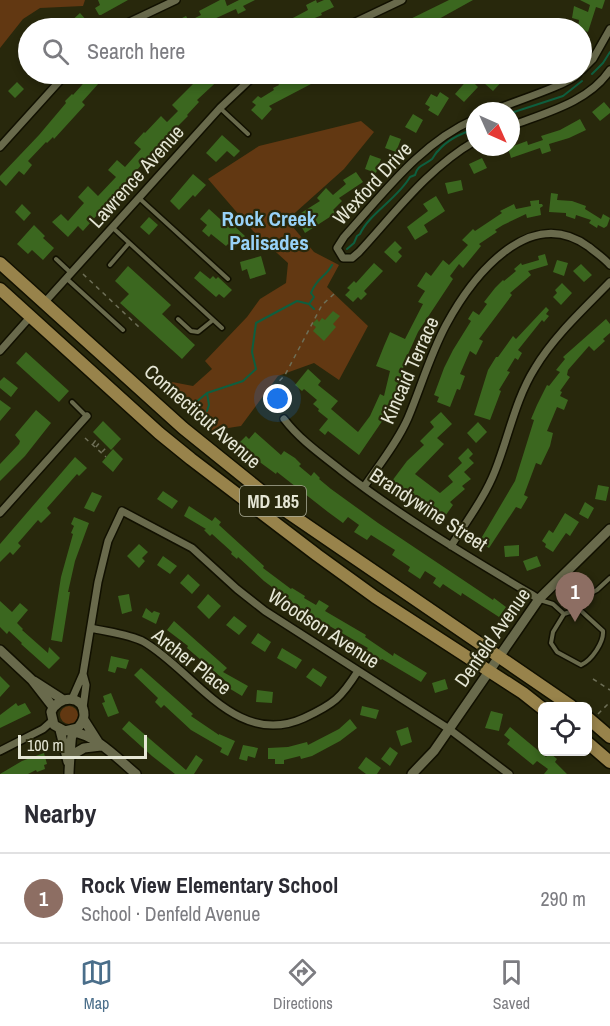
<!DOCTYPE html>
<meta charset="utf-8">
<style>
:root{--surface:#fff;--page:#f7f7f7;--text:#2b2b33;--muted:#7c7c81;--line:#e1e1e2;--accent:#4a6e8a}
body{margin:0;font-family:"Archivo Narrow",sans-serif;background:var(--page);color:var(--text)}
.controls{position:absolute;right:18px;bottom:18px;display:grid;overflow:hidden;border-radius:9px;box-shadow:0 3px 9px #0003}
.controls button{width:54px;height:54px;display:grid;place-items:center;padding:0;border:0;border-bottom:2px solid var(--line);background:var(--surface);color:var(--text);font:30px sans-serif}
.compass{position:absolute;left:466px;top:102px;width:54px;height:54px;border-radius:50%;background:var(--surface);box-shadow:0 3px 9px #0003;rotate:135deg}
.scale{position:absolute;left:18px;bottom:15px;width:129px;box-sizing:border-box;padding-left:6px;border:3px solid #e5e6d5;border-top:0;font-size:16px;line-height:21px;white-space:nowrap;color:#e5e6d5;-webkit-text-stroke:4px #28280c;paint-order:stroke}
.you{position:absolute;left:278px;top:399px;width:21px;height:21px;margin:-15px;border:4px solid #fff;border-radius:50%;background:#1a73e8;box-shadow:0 0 0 9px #1a73e833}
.badge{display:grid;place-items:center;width:39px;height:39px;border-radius:50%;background:var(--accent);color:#fff;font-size:20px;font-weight:700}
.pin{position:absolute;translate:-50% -50px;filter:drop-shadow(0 2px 3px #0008)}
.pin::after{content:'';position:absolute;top:32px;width:21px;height:18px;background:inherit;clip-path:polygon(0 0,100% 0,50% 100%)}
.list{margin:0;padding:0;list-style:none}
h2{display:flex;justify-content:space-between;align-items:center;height:78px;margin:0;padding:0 24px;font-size:26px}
h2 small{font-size:20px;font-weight:400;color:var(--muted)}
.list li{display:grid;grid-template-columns:39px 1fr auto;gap:18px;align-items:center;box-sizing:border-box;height:90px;padding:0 24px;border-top:2px solid var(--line)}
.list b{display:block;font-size:22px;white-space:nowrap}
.list p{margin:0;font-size:20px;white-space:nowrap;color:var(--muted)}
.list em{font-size:20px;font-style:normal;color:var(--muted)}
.icon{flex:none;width:33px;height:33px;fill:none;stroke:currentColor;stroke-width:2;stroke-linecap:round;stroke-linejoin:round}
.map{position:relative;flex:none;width:610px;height:774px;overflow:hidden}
.search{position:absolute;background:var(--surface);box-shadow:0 3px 9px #0003;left:18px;right:18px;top:18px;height:66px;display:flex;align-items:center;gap:15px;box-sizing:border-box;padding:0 21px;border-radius:33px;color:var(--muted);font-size:22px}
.sheet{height:168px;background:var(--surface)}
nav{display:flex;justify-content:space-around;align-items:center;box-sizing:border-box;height:84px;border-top:2px solid var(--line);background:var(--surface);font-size:16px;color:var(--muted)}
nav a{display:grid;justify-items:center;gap:3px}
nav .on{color:var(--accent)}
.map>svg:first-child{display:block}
.green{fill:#623812}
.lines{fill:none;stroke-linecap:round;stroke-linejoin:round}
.stream{stroke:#0e5f3f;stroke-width:2}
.building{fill:#3b671f}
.service-casing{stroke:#111000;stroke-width:7}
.minor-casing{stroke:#111000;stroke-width:10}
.tertiary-casing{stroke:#111000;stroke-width:12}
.primary-casing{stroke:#111000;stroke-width:15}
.path{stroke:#6e6f57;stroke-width:1.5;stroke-dasharray:4.5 4.5;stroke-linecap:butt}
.service{stroke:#696a4c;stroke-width:4}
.minor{stroke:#696a4c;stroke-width:7}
.tertiary{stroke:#696a4c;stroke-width:9}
.primary{stroke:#98834b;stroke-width:12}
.labels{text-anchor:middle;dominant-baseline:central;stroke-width:4.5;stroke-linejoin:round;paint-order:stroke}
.shield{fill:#28280c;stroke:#acad99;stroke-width:1.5}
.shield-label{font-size:18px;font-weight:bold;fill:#e5e6d5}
.street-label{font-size:20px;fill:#e5e6d5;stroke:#28280c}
.neighbourhood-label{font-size:21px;font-weight:bold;fill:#98d2f8;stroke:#28280c}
</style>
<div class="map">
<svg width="610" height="774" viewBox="0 0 610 774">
<rect width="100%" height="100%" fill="#28280c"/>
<path class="green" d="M0,0H85L83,6L40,8L23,19L0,48Z
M361,121L374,132L344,169L287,220L314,252L339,265L327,287L368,326L339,380L314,363L278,376L241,426L209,431L169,396L172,382L193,386L212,369L205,361L247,317L260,299L286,283L288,263L253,231L208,179L259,146Z
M60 715a9 9 0 1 1 18 0a9 9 0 1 1-18 0Z"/>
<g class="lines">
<path class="stream" d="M592,74L603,63L610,52
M511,113L563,96L582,81
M347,249L354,243L357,236L360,234C369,214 398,198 410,177L415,175C417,165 425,165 432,159C434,157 436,152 438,151C447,140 462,133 475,129
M314,309L309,304L314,297L311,293C317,277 326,277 332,265
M186,404L195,403L207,393
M207,411L209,405L207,393L243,381L256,369L252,352L256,323L297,301L309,304"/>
</g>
<path class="building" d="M98,0H128L101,15H99L95,8L100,5Z
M220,0H225L227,6L239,0H255L243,6L246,10L238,14L236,9L212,20L213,21L208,24L210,28H171L181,23L180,19L186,16L189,21L201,15L199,11Z
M316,0L317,3L324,0H330L334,7L321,13L322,15L291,28H274L308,10L306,5Z
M449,0H473L437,20L441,28H426L423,22L411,28H392Z
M580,0H605L602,9L596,7L588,32L578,28L579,20L572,18L574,6L588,12L590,5Z
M80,13L88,22L81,28H73L68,24Z
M194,74H225L197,100L199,102L187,115L188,116L159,145L83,231L78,226L68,237L52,222L61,214L68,221L84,203L78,197L88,186L98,196L116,177L108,170L117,160L125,167L141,149L134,143L144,132L145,133L161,116L167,122L178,111L172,105L195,82L190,78Z
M297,74H320L308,79L311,84L269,106L272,109L262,120L251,110L256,105L252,102L258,96L261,98L274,90L273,88L279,85L278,83L284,79L285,82L298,76Z
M493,74H502L506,77L493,91L484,83Z
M90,76L99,83L82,102L85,105L54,139L53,137L47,143L46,142L28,161L32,165L24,175L19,171L6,186L0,180V176L39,135L66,103L65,101L72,94L73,95Z
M469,78L478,87L464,102L455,94Z
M17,82L24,89L15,98L8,91Z
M440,92L449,98L438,116L428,110L430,107L425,104L431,94L437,97Z
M604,102L610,109V113L600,121L592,112Z
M413,114L423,120L416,133L405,127Z
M580,119L586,130L569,138L549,144L551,151L542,154L540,148L511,158L508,148L527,141L528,145L543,140L541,136L560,130Z
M222,135L240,151L234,157L227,151L216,162L206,153Z
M390,135L401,139L396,152L385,148Z
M370,155L381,159L376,173L365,169Z
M482,158L487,168L474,174L469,164Z
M356,172L363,182L339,198L342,201L333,210L336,213L305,233L301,226L298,227L293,218L320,201L317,198L326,188L333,195L346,184L343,180Z
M193,174L206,185L195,197L193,195L179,210L170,201Z
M461,180L463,190L448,194L445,183Z
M551,193L558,194L557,200L572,201L586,206L585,209L601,219L603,214L610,218L607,226L604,228L598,225L597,228L589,223L591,220L576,215L575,219L566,216V213L549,212Z
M436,196L445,211L424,225L428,232L415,240L407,227L428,211L423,204Z
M539,200V204H542L543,206L540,208L541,215L527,218L526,214L503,225L495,230L497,232L479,244L481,246L463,268L459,264L450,276L453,279L418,332L405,361L396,394L385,417L359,455L328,431L325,435L319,430L328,419L318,411L319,409L313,404L317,400L304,389L302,391L295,385L308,369L321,381L318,385L338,401L331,409L358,432L370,416L380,394L384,396L390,371L376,366L384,346L390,332L405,339L423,304L418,302L425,291L417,286L426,272L431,276L443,260L449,265L468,245L462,240L473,229L475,231L502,213L500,211L514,204L516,209L531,206L530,201Z
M22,204L31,213L24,221L15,212Z
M209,209L230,228L233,225L245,236L234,249L228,244L226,246L211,234L209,237L202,231L207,225L200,219Z
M149,217L158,225L149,235L140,227Z
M34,225L45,236L43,238L54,248L43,260L32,250L28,254L17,244Z
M395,241L402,248L398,252L402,256L396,263L384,252Z
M545,254L548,265L528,271L531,275L510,293L512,295L479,339L483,341L476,355L470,351L460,374L465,376L460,390L457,389L450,407L437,402L439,397L434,395L444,368L453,350L471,321L468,319L473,311L479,315L487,304L484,302L495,288L503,280L504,281L516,271L514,269L521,263L522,265L539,260L538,256Z
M261,256L266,274L250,279L247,269L242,271L240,262Z
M557,260L568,263L564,276L553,272Z
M374,263L383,271L364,291L367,294L361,300L358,297L353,302L345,295L350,290L347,288L354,281L356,283Z
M581,264L592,275L584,282L573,271Z
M128,266L171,305L162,314L195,345L182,359L120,303L129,294L115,281Z
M200,271L210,279L213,276L216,279L218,277L232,290L224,298L219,294L216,297L194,278Z
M562,283L572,293L561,305L553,297L557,293L555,290Z
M546,307L549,310L546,314L549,316L544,322L542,320L518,350L522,353L518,360L515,358L507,371L510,372L499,390L501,391L490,420L474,415L488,370L496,357H498L513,336L516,339Z
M333,311L340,316L333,324L336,327L324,341L313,331L316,327L312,324L317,319L319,322L322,318L325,320Z
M606,319L610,324V333L603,339L605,341L594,351L589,346L568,370L567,375L570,377L560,391L562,392L560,396L568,400L564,410L557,407L547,431L553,433L550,446L541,465L536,463L524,495L528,497L521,509L516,507L489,548L479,542L515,481L534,420L531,419L537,405L547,385L549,386L560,372L556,370L565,359L563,357Z
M26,352L69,391L59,402L16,363Z
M4,377L18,388L11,397L0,388V381Z
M0,400L11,408L0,421Z
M36,410L51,423L25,456L0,481V464L19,444L20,441L15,435Z
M441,412L452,424L437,438L444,444L415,474L440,493L453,482L448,476L462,463L458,458L468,448L473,454L469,458L474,463L464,472L471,479L462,486L465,489L450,502L453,505L443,519L392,481L407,461L424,445L420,441L434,427L430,422Z
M103,421L121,439L111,450L93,432Z
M478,422L487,432L476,443L467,433Z
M255,432L281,455L284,451L295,458L301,464L299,466L311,476L314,472L320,478L319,479L331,489L378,523L493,600L494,598L506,607L499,617L462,593L461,596L443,584L440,588L433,583L436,578L425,571L420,579L408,571L410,567L392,555L395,550L371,535L367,540L354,532L359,525L348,517L343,523L328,512L277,472L276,474L261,463L239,443L246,436L249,439Z
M113,449L123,459L113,472L102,462Z
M75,457L87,468L79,476L77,474L47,508L51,513L41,523L38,520L18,543L21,546L13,555L10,552L0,562V544Z
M598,485L609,487L606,501L595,499Z
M163,491L178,501L172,509L157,499Z
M92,492L102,496L94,512L84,508Z
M585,502L594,508L588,519L579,514Z
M189,506L212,521L215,517L221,522L219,525L264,566L263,568L291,589L292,588L305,596L304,598L316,605L319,600L329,606L325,611L366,635L365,637L393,656L394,653L427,673L421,682L382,659L381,660L366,650L368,648L305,612L264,581L238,557L237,559L231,554L232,552L212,534L210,536L204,530L206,529L184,516Z
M565,513L579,522L570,536L566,533L553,552L545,547L546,544L542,541L549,530L553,533Z
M74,517L89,523L75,561L68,592H70L62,642L51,640L61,577L73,534L71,533L74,526L71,524Z
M139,544L148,552L142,558L145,561L139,568L127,556Z
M519,545V556L505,557L504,546Z
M163,556L177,566L170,574L157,565Z
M537,556L541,566L527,571L523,561Z
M188,574L200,585L192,594L180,583Z
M129,594L132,611L122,614L118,596Z
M208,594L221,606L209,619L197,607Z
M0,601L12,612L20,603L28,610L17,623L23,629L22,630L48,653L49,647L60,658L49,669L21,644L22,643L9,631L7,634L0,627Z
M146,608L152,613L154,611L160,613L156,624L142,617Z
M234,616L247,626L239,635L226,625Z
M174,621L227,668L223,672L248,686L242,696L227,687L229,684L187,648L188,646L167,630Z
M258,633L271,642L265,652L251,643Z
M282,648L302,660L296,669L277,658Z
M111,656L129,660L126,669L117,667L115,673L108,671Z
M141,668L193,714L191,716L219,735V734L235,741L228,756L220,752L222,748L191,730L164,705L161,708L155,702L158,698L134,675Z
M313,668L327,677L321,687L306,677Z
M0,676L10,686L0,697Z
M445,679L448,689L435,693L432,683Z
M257,690L273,692L272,703L256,702Z
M111,693L119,713L108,717L102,703L105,702L103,696Z
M16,703L18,706L25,703L31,713L0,728V715Z
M362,706L379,710L376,719L360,715Z
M491,711L503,714L499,731L485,728Z
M350,719L357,728L340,741L312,756L301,759L300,756L284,760V764H275V759H268V748L288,747L307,742L308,745L339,729Z
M129,721L186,770L196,755L203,760L194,774H175L152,756L122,729Z
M408,727L412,742L401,746L396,731Z
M510,727L546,757L550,753L557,759L555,762L567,774H544L548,769L537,761L533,765L507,744L510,740L504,735Z
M243,745L258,748L255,758L248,756L247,761L239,759Z
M390,747L398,753L390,766L381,759Z
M44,753L47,764L44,765L45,769L37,772L36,770L28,774H0L22,761Z
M366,757L381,768L377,774H366L358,768Z"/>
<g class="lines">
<g class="service-casing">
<path id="service" d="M220,108L248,134
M139,198L228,279
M113,228L222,328
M56,259L71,273
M110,265L129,243
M67,279L123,330
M178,319L191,331L198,332L213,320
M72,402L86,416
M553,585L584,597L597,590L610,578
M540,600L553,604L564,614L553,632L551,643L557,652L581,665C592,660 604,642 603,631L579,609L564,614
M579,609L584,597"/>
</g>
<g class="minor-casing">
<path id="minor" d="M117,28L176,0
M343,28L402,0
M582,70L593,59L610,29
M492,111C512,102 566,86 578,74
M475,119C420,143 384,193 344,237L337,248L343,258H352L359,252C395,213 428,168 475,141
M511,126C545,113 589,102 610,70
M0,147L66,74
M44,303L220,108L256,74
M0,351L31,316
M284,419C300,440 322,455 342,471C404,519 472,559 539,599
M364,487C379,465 397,443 408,418C421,387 430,355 446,325C472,277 529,203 589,247C596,253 604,258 610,265
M0,513L87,416
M451,546C466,522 485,497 495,471C509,436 515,400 535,368C554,336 584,309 610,282
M91,628C107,632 129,634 144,642C194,671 236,749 304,718C334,704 341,698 358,671
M72,699L83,674L98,582L108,541L122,511L192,548L237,589L265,611L449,729L509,774
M83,708L86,685L83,674
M0,751L43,729L52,721"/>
</g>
<g class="tertiary-casing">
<path id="tertiary" d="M0,650L32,680L53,707
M34,681L62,699
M84,720L98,742
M60,730L68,762
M72,732C95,734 118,759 136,774
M72,755L84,748L101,746
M69,774C69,770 71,738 72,736C76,728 84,724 84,715C84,694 58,695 51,712L54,725L65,731L78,728
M412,774L434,751L539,599L610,529"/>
</g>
<g class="primary-casing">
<path id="primary" d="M0,263L183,428L286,511L571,706
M0,289L159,433L191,459L317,555L375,597L523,693L542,708
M588,718L610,737
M588,743L610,762"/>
</g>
<path class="path" d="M83,274L139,327
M275,402L269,392L285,375L322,305L334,294
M85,438L106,457
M93,444L98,437
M96,447L101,441
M102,452L107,447
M593,679L610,690
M598,714L610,702"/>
<use href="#service" class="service"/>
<use href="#minor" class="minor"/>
<use href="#tertiary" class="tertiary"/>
<use href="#primary" class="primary"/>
</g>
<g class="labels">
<rect class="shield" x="240" y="486" width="66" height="30" rx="4.5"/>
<g class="shield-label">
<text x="273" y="501">MD 185</text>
</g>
<g class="street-label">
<text transform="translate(136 176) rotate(-48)">Lawrence Avenue</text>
<text transform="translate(372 183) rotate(-47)">Wexford Drive</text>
<text transform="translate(409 370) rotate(-66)">Kincaid Terrace</text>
<text transform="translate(203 416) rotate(41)">Connecticut Avenue</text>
<text transform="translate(429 509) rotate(33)">Brandywine Street</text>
<text transform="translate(324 628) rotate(33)">Woodson Avenue</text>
<text transform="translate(492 637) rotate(-55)">Denfeld Avenue</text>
<text transform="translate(192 661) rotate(38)">Archer Place</text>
</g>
<g class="neighbourhood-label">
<text x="269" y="218">Rock Creek<tspan x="269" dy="24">Palisades</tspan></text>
</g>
</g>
</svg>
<div class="controls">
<button><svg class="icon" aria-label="locate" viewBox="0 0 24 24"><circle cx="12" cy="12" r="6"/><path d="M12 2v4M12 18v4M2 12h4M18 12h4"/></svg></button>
</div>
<svg class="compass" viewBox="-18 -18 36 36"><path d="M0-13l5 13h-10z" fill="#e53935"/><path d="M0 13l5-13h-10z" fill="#7c7c81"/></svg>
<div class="scale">100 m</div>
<div class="you"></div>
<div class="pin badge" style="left:575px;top:622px;background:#8d6e63">1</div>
<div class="search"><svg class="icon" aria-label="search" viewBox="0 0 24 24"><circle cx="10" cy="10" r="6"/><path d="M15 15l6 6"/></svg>Search here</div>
</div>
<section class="sheet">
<h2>Nearby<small></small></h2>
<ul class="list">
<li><span class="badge" style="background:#8d6e63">1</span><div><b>Rock View Elementary School</b><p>School · Denfeld Avenue</p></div><em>290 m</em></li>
</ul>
</section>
<nav>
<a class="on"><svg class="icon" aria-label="map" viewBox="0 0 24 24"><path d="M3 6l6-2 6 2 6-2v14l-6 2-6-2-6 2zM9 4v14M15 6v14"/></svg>Map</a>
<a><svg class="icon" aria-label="directions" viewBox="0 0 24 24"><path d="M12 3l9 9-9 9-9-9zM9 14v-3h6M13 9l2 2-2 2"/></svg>Directions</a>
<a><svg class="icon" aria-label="saved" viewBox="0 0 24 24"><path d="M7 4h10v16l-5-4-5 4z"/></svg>Saved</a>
</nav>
